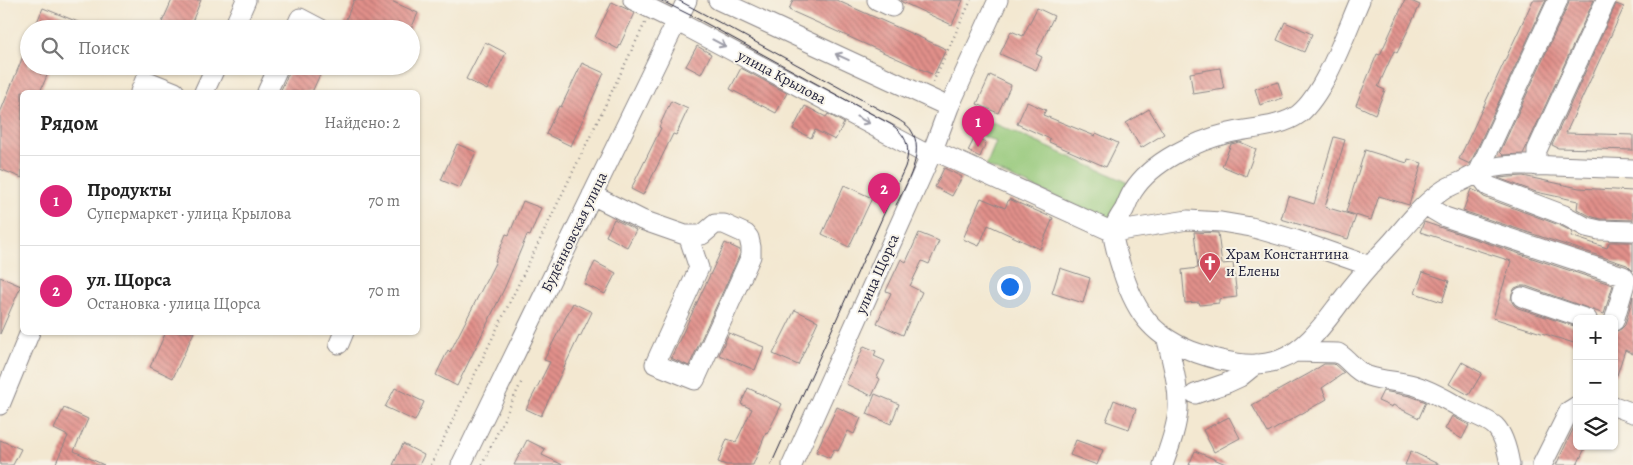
<!DOCTYPE html>
<html lang="ru">
<meta charset="utf-8">
<style>
:root{--surface:#fff;--page:#f6f6f6;--text:#222;--muted:#767676;--line:#e0e0e0;--accent:#db2777}
body{margin:0;font-family:Alegreya,serif;background:var(--page);color:var(--text)}
.controls{position:absolute;right:15px;bottom:15px;display:grid;overflow:hidden;border-radius:8px;box-shadow:0 1px 4px #0004}
.controls button{width:45px;height:45px;display:grid;place-items:center;padding:0;border:0;border-bottom:1px solid var(--line);background:var(--surface);color:var(--text);font:25px sans-serif}
.you{position:absolute;left:1009px;top:286px;width:18px;height:18px;margin:-12px;border:4px solid #fff;border-radius:50%;background:#1a73e8;box-shadow:0 0 0 8px #1a73e833}
.badge{display:grid;place-items:center;width:32px;height:32px;border-radius:50%;background:var(--accent);color:#fff;font-size:16px;font-weight:700}
.pin{position:absolute;translate:-50% -41px;filter:drop-shadow(0 1px 2px #0008)}
.pin::after{content:'';position:absolute;top:26px;width:18px;height:15px;background:inherit;clip-path:polygon(0 0,100% 0,50% 100%)}
.list{margin:0;padding:0;list-style:none}
h2{display:flex;justify-content:space-between;align-items:center;height:65px;margin:0;padding:0 20px;font-size:21px}
h2 small{font-size:16px;font-weight:400;color:var(--muted)}
.list li{display:grid;grid-template-columns:32px 1fr auto;gap:15px;align-items:center;box-sizing:border-box;height:90px;padding:0 20px;border-top:1px solid var(--line)}
.list b{display:block;font-size:19px;white-space:nowrap}
.list p{margin:0;font-size:16px;white-space:nowrap;color:var(--muted)}
.list em{font-size:16px;font-style:normal;color:var(--muted)}
.icon{flex:none;width:28px;height:28px;fill:none;stroke:currentColor;stroke-width:2;stroke-linecap:round;stroke-linejoin:round}
.map{position:relative;flex:none;width:1633px;height:465px;overflow:hidden}
.search{position:absolute;background:var(--surface);box-shadow:0 1px 4px #0004;left:20px;top:20px;width:400px;height:55px;display:flex;align-items:center;gap:12px;box-sizing:border-box;padding:0 18px;border-radius:28px;color:var(--muted);font-size:19px}
.panel{position:absolute;background:var(--surface);box-shadow:0 1px 4px #0004;left:20px;top:90px;width:400px;height:245px;border-radius:8px}
.map>svg:first-child{display:block}
.grass{fill:#95c879;stroke:#5c755a}
.building{fill:url(#building-back-hatch)}
.lines{fill:none;stroke-linecap:round;stroke-linejoin:round}
.minor-casing{stroke:#8a8586;stroke-width:21}
.path{stroke:#8a8586;stroke-width:2.5;stroke-dasharray:1 4;stroke-linecap:butt}
.minor{stroke:#fff;stroke-width:19}
.tram{stroke:#22223b;stroke-width:1}
.oneway{stroke:#9c9ca7}
.labels{text-anchor:middle;dominant-baseline:central;stroke-width:4;stroke-linejoin:round;paint-order:stroke}
.street-label{font-size:15px;fill:#22223b;stroke:#f7f3e8}
.poi-label{font-size:15px;fill:#22223b;stroke:#f7f3e8;text-anchor:start}
</style>
<div class="map">
<svg width="1633" height="465" viewBox="0 0 1633 465">
<defs>
<pattern id="building-back-hatch" width="6" height="6" patternUnits="userSpaceOnUse" patternTransform="scale(1.25)"><rect width="6" height="6" fill="#e1908a"/><path d="M-1 5l2 2M0 0l6 6M5-1l2 2" fill="none" stroke="#b67572"/></pattern>
</defs>
<rect width="100%" height="100%" fill="#f7f3e8"/>
<filter id="ink" filterUnits="userSpaceOnUse"><feTurbulence type="fractalNoise" baseFrequency=".02" numOctaves="2"/><feDisplacementMap in="SourceGraphic" scale="10" xChannelSelector="R" yChannelSelector="G"/><feConvolveMatrix kernelMatrix="1 2 1 2 8 2 1 2 1" color-interpolation-filters="sRGB"/></filter>
<filter id="wash" filterUnits="userSpaceOnUse"><feTurbulence type="fractalNoise" baseFrequency=".0096" numOctaves="4" result="noise"/><feDisplacementMap in="SourceGraphic" scale="20" xChannelSelector="R" yChannelSelector="G"/><feGaussianBlur stdDeviation="1.12" result="paint"/><feColorMatrix in="noise" values="0 0 0 0 0 0 0 0 0 0 0 0 0 0 0 0 0 1.4 0 .05"/><feComposite in="paint" operator="in"/></filter>
<g filter="url(#wash)">
<rect width="100%" height="100%" fill="#f3e8d1"/>
<path class="grass" d="M966,111L1127,182L1110,221L986,166L996,142L960,125Z"/>
<g id="blocks">
<path class="building" d="M172,0H201L189,29H159Z
M354,0H389L418,13L411,29H354L344,24Z
M793,0H836L946,49L934,75L789,10Z
M901,0H963L952,25L902,2Z
M1405,0H1409L1420,5L1397,53L1394,51L1378,87L1385,90L1375,114L1356,105L1377,54L1380,55Z
M1533,0H1546L1470,164L1459,159Z
M1569,0H1594L1523,154L1503,155L1500,152L1568,5Z
M612,2L635,13L618,49L595,37Z
M1616,4L1624,7L1566,133L1633,135V150L1558,148L1552,145Z
M43,8L93,28V29H34Z
M1037,8L1054,16L1036,54L1042,57L1036,70L1000,54L1011,31L1023,36Z
M1285,22L1312,34L1304,52L1277,40Z
M485,42L506,53L487,90L466,79Z
M28,44L29,66H51L40,92H22V178L0,169V113Z
M697,46L711,54L701,74L686,66Z
M582,63L604,73L571,146L546,134L559,106L561,107Z
M292,66H324L312,92H280Z
M741,68L787,93L776,113L730,89Z
M1220,68L1224,89L1193,94L1190,73Z
M990,75L1011,85L998,113L977,104Z
M1278,82L1283,98L1260,105L1255,89Z
M671,101L688,109L676,135L673,134L643,195L631,189L661,128L659,127Z
M1027,102L1046,110L1043,115L1095,136L1096,133L1118,143L1106,167L1049,142L1050,139L1017,124Z
M805,106L826,117L828,114L844,123L835,140L815,130L811,138L793,129Z
M1149,109L1164,134L1141,148L1126,123Z
M975,137L986,142L980,157L968,151Z
M1334,137L1345,140L1325,207L1356,216L1348,239L1281,219L1288,196L1314,204Z
M1240,142L1256,149L1246,176L1222,166L1231,144Z
M457,144L476,152L460,188L441,180Z
M1365,150L1407,163L1408,159L1422,163L1409,205L1379,196L1371,220L1346,212Z
M944,168L962,177L952,196L935,187Z
M1523,176L1579,188L1633,191V220L1600,219L1590,216L1577,209L1578,201L1536,192L1498,178Z
M844,185L872,198L849,247L822,234Z
M1471,189L1478,192L1484,197L1559,225L1573,232L1571,236L1607,248L1609,242H1633V271L1627,265L1463,211Z
M981,198L1005,208L1009,199L1053,218L1040,249L988,225L979,246L963,239Z
M523,201L541,208L530,236L527,235L505,287L457,386L436,375L448,350L450,352L496,261H495L506,234L509,235Z
M614,219L636,230L627,247L606,236Z
M1424,222L1613,285L1604,314L1526,286H1520L1515,288L1512,293L1511,300L1514,305L1518,308L1577,327V344L1493,318L1511,261L1420,232Z
M1194,232L1218,233L1222,264L1233,263L1237,297L1219,299V303L1200,305L1199,302L1185,303L1182,270L1198,268Z
M919,233L939,241L929,264L922,261L910,286L922,292L903,335L877,323L891,293L886,291L901,259L906,262Z
M725,243L740,250V254L689,366L671,358Z
M595,262L616,273L605,294L584,284Z
M1060,268L1090,278L1083,303L1052,293Z
M1423,272L1449,281L1442,302L1415,293Z
M0,277L21,286L0,334Z
M1633,296V354L1625,350L1617,375H1614V332L1621,329L1625,325Z
M573,303L592,312L580,337L579,336L541,416L526,409L550,362L544,360Z
M795,310L818,321L798,365L773,354Z
M166,332H194L173,378L150,367Z
M729,333L764,347L755,370L719,355Z
M864,346L876,351L874,356L885,361L877,377L880,379L872,396L846,384Z
M1462,362L1482,373L1469,395L1449,384Z
M1324,364H1334L1344,373L1322,388L1327,399L1268,433L1252,405L1310,373Z
M395,388L424,402L415,421L385,407Z
M748,388L782,404L767,434L766,433L753,465H726L718,462L727,439L736,442L752,409L741,404Z
M1383,391L1410,396L1426,402L1419,418L1393,405L1392,407L1378,401Z
M875,394L899,404L891,424L867,414Z
M1114,400L1136,409L1129,429L1106,421Z
M837,407L861,418L854,434L848,431L838,451L834,449L830,458L816,452Z
M64,408L88,419L74,451L104,465H55L68,436L54,429Z
M1452,416L1469,425L1462,439L1445,429Z
M1229,417L1240,438L1214,452L1203,430Z
M1577,421V446H1586L1577,465H1556Z
M0,440L21,449L13,465H0Z
M527,440L545,449L542,455L563,465H514Z
M1076,440L1103,450L1097,465L1070,455Z
M403,444L424,455L419,465H393Z
M1195,451L1228,465H1189Z
M1411,451L1440,465H1405Z"/>
</g>
</g>
<g filter="url(#ink)">
<use href="#blocks" fill-opacity="0" stroke="#8a8586" stroke-width="1"/>
<g class="lines">
<g class="minor-casing">
<path id="minor" d="M633,0L676,21L930,156
M718,0L949,107
M877,0L892,7
M1360,0C1346,32 1325,93 1299,114C1282,127 1251,128 1229,133C1196,141 1152,161 1133,191C1129,197 1127,204 1124,210C1120,216 1113,226 1113,233C1113,243 1120,263 1123,273C1137,316 1155,338 1197,353C1223,362 1252,369 1279,360C1307,350 1325,322 1342,300C1357,280 1373,262 1390,244C1407,225 1423,203 1445,189C1452,185 1461,182 1468,178C1475,175 1481,171 1487,169C1508,163 1533,165 1555,166C1581,167 1607,168 1633,169
M1558,0L1478,173L1488,186L1564,215L1586,227L1599,230L1633,231
M233,29L246,0
M295,29L300,18L321,29
M140,92L145,80L175,92
M204,92L216,66
M267,92L279,66
M933,150L1113,232L1188,220L1221,222L1251,227L1296,240L1370,266
M1537,166V150L1606,0
M592,195L642,220L685,235H702L715,224H724L746,234L749,238L751,247V256L695,380L655,364L699,268L688,235
M1428,203L1433,210L1445,217L1623,276L1626,280L1614,321
M1522,297L1587,319
M339,344L344,332
M1294,352L1338,353C1350,360 1353,370 1368,376C1383,381 1398,381 1413,385C1431,390 1448,401 1465,410C1474,415 1487,419 1495,426C1504,435 1508,453 1510,465
M1195,394L1227,383L1240,377L1256,364
M0,405L30,332
M1614,406L1633,413
M461,465L687,0
M792,465L933,150L949,107L998,0
M1163,465C1169,448 1177,428 1178,409C1179,386 1172,362 1167,340
M1542,465L1569,411L1577,406"/>
</g>
<path class="path" d="M933,82L971,0
M431,465L645,23
M482,465L522,381"/>
<use href="#minor" class="minor"/>
<path class="tram" d="M660,0L698,19L892,125C907,136 911,148 905,167L771,465
M678,0L899,120C903,123 909,126 911,130C926,152 906,185 896,205"/>
</g>
<defs><path id="oneway-shaft" d="M-6 0H5M1.5-3L5.5 0L1.5 3" fill="none" stroke-width="1.6" stroke-linecap="round" stroke-linejoin="round" transform="scale(1.25)"/></defs>
<g class="oneway">
<use href="#oneway-shaft" transform="translate(719 43) rotate(28)"/>
<use href="#oneway-shaft" transform="translate(842 57) rotate(-155)"/>
<use href="#oneway-shaft" transform="translate(863 120) rotate(28)"/>
</g>
</g>
<defs>
<g id="church-pin" transform="scale(1.125)"><path d="M0 17L-7.5 6A9.5 9.5 0 1 1 7.5 6Z" fill="#d1495b" stroke="#f7f3e8"/><path d="M-1.2-6h2.4v3.5h3.3v2.4h-3.3V6h-2.4V-.1h-3.3v-2.4h3.3Z" fill="#fff"/></g>
</defs>
<g fill-rule="evenodd">
<use href="#church-pin" x="1210" y="263"/>
</g>
<g class="labels">
<g class="street-label">
<text transform="translate(782 77) rotate(28)">улица Крылова</text>
<text transform="translate(574 232) rotate(-64)">Будённовская улица</text>
<text transform="translate(877 274) rotate(-66)">улица Щорса</text>
</g>
<g class="poi-label">
<text x="1226" y="254">Храм Константина<tspan x="1226" dy="17">и Елены</tspan></text>
</g>
</g>
</svg>
<div class="controls">
<button>+</button>
<button>−</button>
<button><svg class="icon" aria-label="layers" viewBox="0 0 24 24"><path d="M12 4l9 5-9 5-9-5zM3 14l9 5 9-5"/></svg></button>
</div>
<div class="you"></div>
<div class="pin badge" style="left:978px;top:147px">1</div>
<div class="pin badge" style="left:884px;top:214px">2</div>
<div class="search"><svg class="icon" aria-label="search" viewBox="0 0 24 24"><circle cx="10" cy="10" r="6"/><path d="M15 15l6 6"/></svg>Поиск</div>
<section class="panel">
<h2>Рядом<small>Найдено: 2</small></h2>
<ul class="list">
<li><span class="badge">1</span><div><b>Продукты</b><p>Супермаркет · улица Крылова</p></div><em>70 m</em></li>
<li><span class="badge">2</span><div><b>ул. Щорса</b><p>Остановка · улица Щорса</p></div><em>70 m</em></li>
</ul>
</section>
</div>
